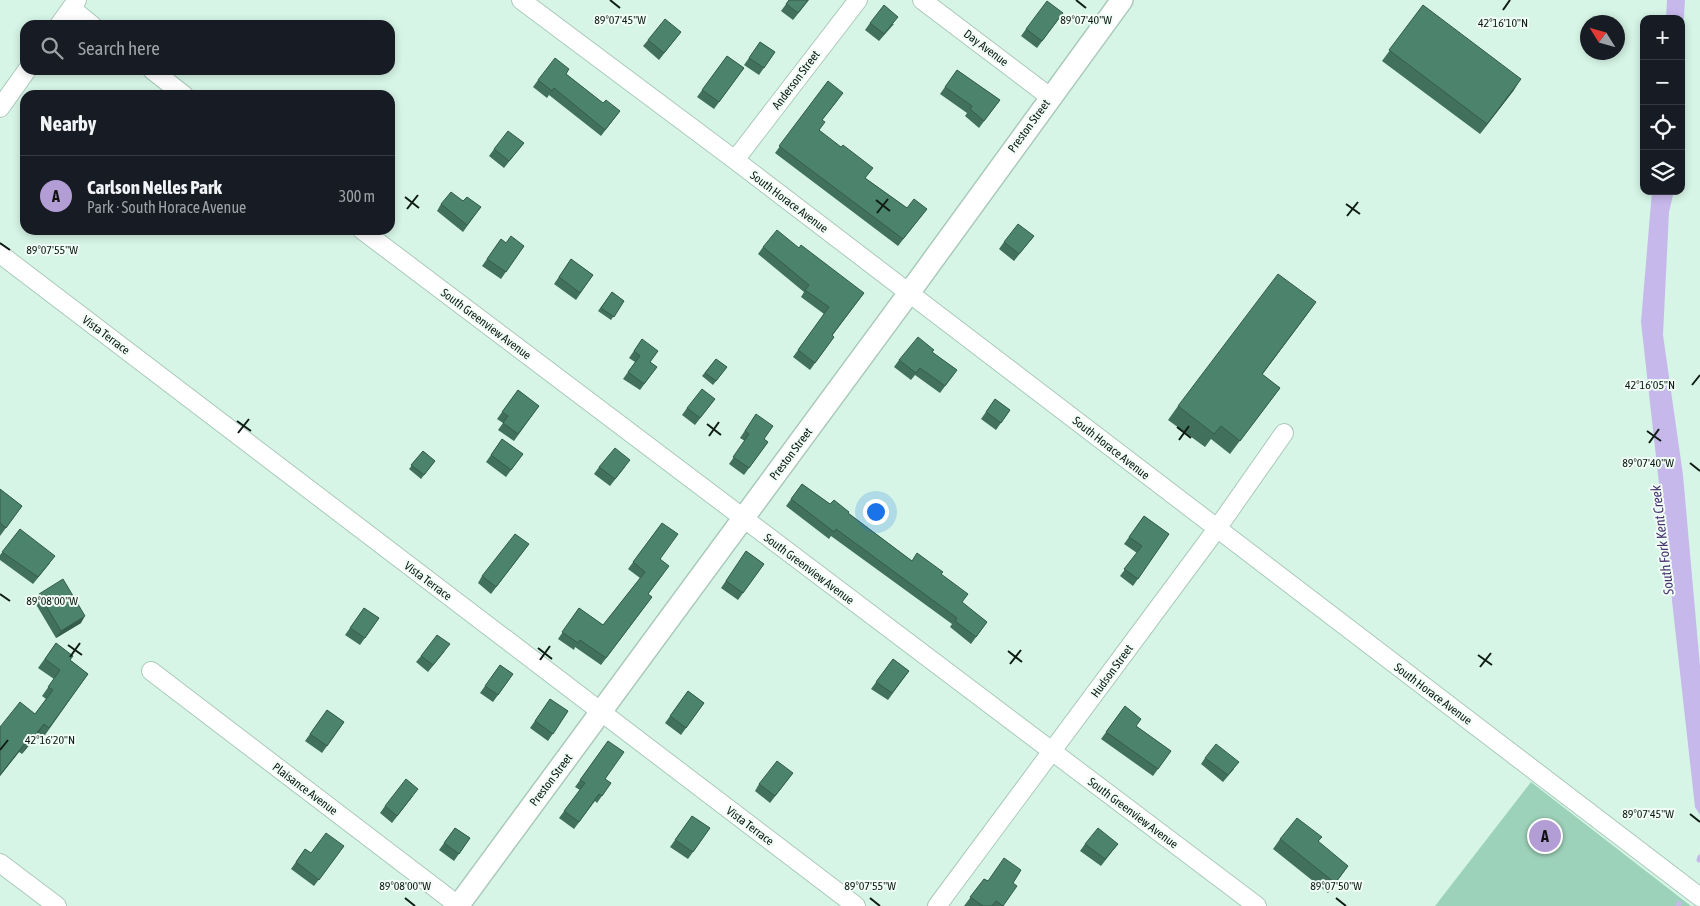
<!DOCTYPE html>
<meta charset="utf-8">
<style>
:root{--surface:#171b24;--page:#20242c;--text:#f1f3f6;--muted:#9ea1a6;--line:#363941;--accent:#b29dd5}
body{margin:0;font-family:"Asap Condensed",sans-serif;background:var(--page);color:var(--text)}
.controls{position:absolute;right:15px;top:15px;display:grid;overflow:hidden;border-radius:10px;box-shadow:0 2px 8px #0003}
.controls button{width:45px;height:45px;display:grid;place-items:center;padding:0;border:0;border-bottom:1px solid var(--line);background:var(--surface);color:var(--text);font:25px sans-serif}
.compass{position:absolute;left:1580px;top:15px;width:45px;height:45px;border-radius:50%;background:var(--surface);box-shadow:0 2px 8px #0003;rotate:307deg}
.you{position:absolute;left:875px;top:511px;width:18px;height:18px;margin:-12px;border:4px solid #fff;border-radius:50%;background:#1a73e8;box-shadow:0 0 0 8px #1a73e833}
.badge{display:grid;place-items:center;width:32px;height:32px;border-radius:50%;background:var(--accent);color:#111;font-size:16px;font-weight:700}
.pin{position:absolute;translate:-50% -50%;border:2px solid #fff;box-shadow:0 1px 5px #0006}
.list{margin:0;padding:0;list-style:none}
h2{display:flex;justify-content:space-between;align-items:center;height:65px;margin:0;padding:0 20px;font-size:21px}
h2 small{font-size:16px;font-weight:400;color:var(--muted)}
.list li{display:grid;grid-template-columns:32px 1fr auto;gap:15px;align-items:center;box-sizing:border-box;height:80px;padding:0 20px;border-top:1px solid var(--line)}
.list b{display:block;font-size:19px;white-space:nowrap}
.list p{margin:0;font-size:16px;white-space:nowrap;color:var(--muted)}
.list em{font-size:16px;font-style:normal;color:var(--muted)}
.icon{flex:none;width:28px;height:28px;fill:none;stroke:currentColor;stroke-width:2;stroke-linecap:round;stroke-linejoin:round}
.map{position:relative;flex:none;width:1700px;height:906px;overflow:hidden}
.search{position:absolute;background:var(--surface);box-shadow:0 2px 8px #0003;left:20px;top:20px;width:375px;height:55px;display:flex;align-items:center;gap:12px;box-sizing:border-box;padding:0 18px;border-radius:15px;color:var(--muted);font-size:19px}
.panel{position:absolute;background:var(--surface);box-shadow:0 2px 8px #0003;left:20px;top:90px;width:375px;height:145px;border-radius:15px}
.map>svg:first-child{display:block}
.green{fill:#9dd2ba}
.water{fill:#c6b8ea}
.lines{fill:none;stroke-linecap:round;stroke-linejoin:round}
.stream{stroke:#c6b8ea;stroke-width:5}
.minor-casing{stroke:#aac9bb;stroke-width:20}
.tertiary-casing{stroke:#aac9bb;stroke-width:24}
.minor{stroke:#fff;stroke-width:18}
.tertiary{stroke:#fff;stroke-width:21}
.wall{fill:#41715d}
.shaded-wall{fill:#355c4c}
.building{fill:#4c836c;stroke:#355c4c}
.ticks{fill:none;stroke:#0f1b15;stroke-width:2}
.labels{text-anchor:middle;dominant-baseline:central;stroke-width:4;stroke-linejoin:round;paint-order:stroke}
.street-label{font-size:12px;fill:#0f1b15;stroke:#f1fdf7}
.water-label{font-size:14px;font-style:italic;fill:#493470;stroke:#f1fdf7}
.ticks-label{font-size:12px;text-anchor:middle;fill:#0f1b15;stroke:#f1fdf7;stroke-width:4;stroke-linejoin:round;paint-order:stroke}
</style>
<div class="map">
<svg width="1700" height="906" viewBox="0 0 1700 906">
<rect width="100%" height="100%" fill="#d6f5e6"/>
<path class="green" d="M1531,782L1691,906H1435Z"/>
<path class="water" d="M1667,0H1685L1681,62V19H1666Z
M1652,191H1674L1669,212L1663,335L1683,475L1700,666V815L1695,807L1641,322Z"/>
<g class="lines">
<path class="stream" d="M1699,860L1700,857
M1678,906L1679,903"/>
<g class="minor-casing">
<path id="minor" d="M521,0L735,160L1700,897
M922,0L1050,97
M71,8L92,25
M59,25L77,0
M152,70L184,95
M0,108L27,70
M735,160L858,0
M362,230L1257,906
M0,254L856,906
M151,671L459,906
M0,863L57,906
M937,906L1216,530L1284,433"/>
</g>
<g class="tertiary-casing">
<path id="tertiary" d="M458,906L909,293L1122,0"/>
</g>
<use href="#minor" class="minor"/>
<use href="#tertiary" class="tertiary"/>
</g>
<path class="wall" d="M789,0H809L793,20L781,11Z
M1423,5L1514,90L1480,134L1382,61Z
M1058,20L1037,48L1021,36L1026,29Z
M870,23L894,24L879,41L865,30Z
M681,32L659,60L643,46L648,40Z
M760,42L775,52L759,75L744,65Z
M727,56L744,68L714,109L697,97Z
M957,70L1000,100L979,128L965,116L967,113L940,94Z
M566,74L603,103L620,111L601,136L549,95L547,98L533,87L538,80Z
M828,81L838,100L822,120L819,130L865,178L907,208L927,209L898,246L775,153Z
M524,143L504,168L489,156L494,149Z
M463,201L481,207L463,232L437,211L441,204Z
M1034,236L1014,261L999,249L1004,242Z
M501,239L506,243L524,246L501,279L482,266Z
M763,247L799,248L864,293L832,336L834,337L810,370L793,357L824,314L801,297L804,292L758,254Z
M571,259L593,275L576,300L554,284Z
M612,292L624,301L611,320L598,311Z
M1316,302L1262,375L1280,388L1230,454L1211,439L1205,447L1168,420L1178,406Z
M642,339L650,362L657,367L640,390L623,379L635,362L629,358Z
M932,352L957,370L940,393L915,375L911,380L894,367L899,360Z
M716,359L727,367L713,385L702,376Z
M518,390L539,406L514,441L498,430L503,423L497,419Z
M715,399L695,425L682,415L687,408Z
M995,399L1010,410L996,430L981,419Z
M756,414L764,439L768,442L744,475L729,464L745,441L740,438Z
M502,439L523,454L506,477L486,462Z
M423,451L435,461L421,479L409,469Z
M599,467H625L610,486L594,474Z
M802,484L830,504L848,513L912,561L941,574L962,603L987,622L971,644L950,627L952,624L831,536L829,539L786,506Z
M0,489L22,506L0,536Z
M1144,516L1169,534L1133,586L1120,576L1137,553L1124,544Z
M662,523L660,559L664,573L648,594L652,597L601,665L575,647L574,650L558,639L579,608L603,625L640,578L628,569Z
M20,529L50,563L33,584L0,560V555Z
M529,544L491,594L478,583L482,576Z
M746,551L764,564L738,600L721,588Z
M39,594L81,623L56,638L34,601Z
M364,608L379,618L360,645L345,635Z
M56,643L70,660L88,674L43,738L38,734L22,754L19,752L0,776V727L35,714L46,699L42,696L54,679L38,668Z
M445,651L428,672L416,662L421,656Z
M893,659L909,671L888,700L871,689Z
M500,665L513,674L493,702L480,693Z
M688,691L704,703L681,735L665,723Z
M550,699L568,711L548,741L530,728Z
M1125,706L1136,726L1171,751L1153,776L1101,739Z
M327,710L344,722L322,753L305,741Z
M608,741L605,779L611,783L597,803L595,801L574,829L559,818L580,790L575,787Z
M1205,758L1234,769L1223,782L1201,764Z
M793,773L770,803L755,791L759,784Z
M413,796L392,823L380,813L385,806Z
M692,816L710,828L688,859L670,847Z
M455,828L470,838L454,861L439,850Z
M1322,837L1318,842L1348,866L1328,893L1273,849L1280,839Z
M1085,844H1118L1101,866L1080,851Z
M344,846L314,886L291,869L305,849L311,853Z
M984,879L988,881L1013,883L1003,906H964Z"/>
<path class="shaded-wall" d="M1521,79L1514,90L1480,134L1487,124Z
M1316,302L1306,316L1252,388L1262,374Z
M85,616L81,623L56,638L61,631Z
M44,724L38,734L22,754L28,744Z
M26,742L19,752L0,776V775Z
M1348,866L1341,876L1328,893L1335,883Z"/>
<path class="building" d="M789,0H808L798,13L786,4Z
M1047,1L1063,13L1042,41L1026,29Z
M884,5L898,17L884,34L870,23Z
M1423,5L1521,79L1487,124L1389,50Z
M665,19L681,32L664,53L648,40Z
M760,42L775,52L764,68L749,58Z
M727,56L744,68L719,102L702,90Z
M555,58L569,69L566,74L603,103L606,100L620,111L605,130L554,88L552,91L538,80Z
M957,70L1000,100L984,121L970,109L972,106L945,87Z
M828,81L843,93L822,120L825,122L819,130L841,147L843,145L873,168L865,178L907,208L914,199L927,209L903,239L779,146Z
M508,131L524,143L509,161L494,149Z
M451,192L463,201L467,197L481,207L467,225L441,204Z
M1018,224L1034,236L1019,254L1004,242Z
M777,230L799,248L801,245L864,293L832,335L834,337L815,363L798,350L829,307L805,290L809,285L763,247Z
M511,236L524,246L506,272L487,259L501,239L506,243Z
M571,259L593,275L580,293L559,277Z
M1278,274L1316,302L1262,374L1280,388L1240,441L1221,426L1214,434L1178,406Z
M612,292L624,301L614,317L601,308Z
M918,337L934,350L932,352L957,370L945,386L920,368L916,373L899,360Z
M642,339L658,351L650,362L657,367L644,384L628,372L640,356L634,351Z
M716,359L727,367L716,381L705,373Z
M702,389L715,399L700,418L687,408Z
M518,390L539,406L518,434L503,423L508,416L502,412Z
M995,399L1010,410L1001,423L986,412Z
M756,414L773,426L764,439L768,442L749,468L733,457L749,434L745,431Z
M502,439L523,454L511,470L491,455Z
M615,448L630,460L615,479L599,467Z
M423,451L435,461L424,475L411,465Z
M802,484L830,504L834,500L849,512L848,513L912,561L917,553L943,572L941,574L968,594L962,602L987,622L976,637L955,621L957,618L836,529L834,532L791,499Z
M0,489L22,506L6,528L0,523Z
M1144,516L1169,534L1138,579L1124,569L1142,546L1129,537Z
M662,523L678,534L660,559L669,566L648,594L652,597L606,658L580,640L578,643L562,632L579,608L603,625L645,572L633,562Z
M20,529L55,556L38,577L2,552Z
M515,534L529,544L496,587L482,576Z
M746,551L764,564L743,593L726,581Z
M63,579L85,616L61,631L39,594Z
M364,608L379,618L365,638L350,628Z
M437,635L450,644L433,665L421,656Z
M56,643L73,656L70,660L88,674L49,728L44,724L28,744L26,742L0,775V727L20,702L35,714L53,690L48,687L60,670L45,659Z
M893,659L909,671L892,693L876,682Z
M500,665L513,674L498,695L485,686Z
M688,691L704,703L686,728L670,716Z
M550,699L568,711L553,734L535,721Z
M1125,706L1141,719L1136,726L1171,751L1158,769L1106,732Z
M327,710L344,722L327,746L310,734Z
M608,741L624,752L605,779L611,783L602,796L599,794L579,822L564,811L585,783L580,780Z
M1216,744L1239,762L1228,775L1205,758Z
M777,761L793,773L775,796L759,784Z
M406,779L418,789L397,816L385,806Z
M692,816L710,828L693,852L675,840Z
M1297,818L1322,837L1318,841L1348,866L1335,883L1280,839Z
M455,828L470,838L459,854L444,843Z
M1098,828L1118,844L1105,859L1085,844Z
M326,833L344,846L319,880L296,862L305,849L311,853Z
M1004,858L1021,870L1013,883L1017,886L1003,906L996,901L992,906H983L970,897L984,879L988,881Z"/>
<path class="ticks" d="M610,0L620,8M1076,0L1086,8M1503,10L1510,0M405,197L419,208M876,200L890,211M1346,204L1360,214M407,209L418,195M877,213L888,199M1347,216L1358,202M0,243L10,250M1692,385L1700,375M237,421L251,431M707,424L721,435M1177,427L1191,438M1647,431L1661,441M238,433L249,419M709,436L719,422M1179,440L1189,426M1649,443L1659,429M1690,463L1700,471M0,594L10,601M68,645L82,655M538,648L552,659M1008,651L1022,662M1478,655L1492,665M70,657L80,643M540,660L550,646M1010,664L1021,650M1480,667L1491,653M0,750L8,740M1690,814L1700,822M405,898L415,906M870,898L880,906M1336,898L1346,906"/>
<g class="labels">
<g class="street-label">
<text transform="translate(986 48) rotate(37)">Day Avenue</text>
<text transform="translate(796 80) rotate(-53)">Anderson Street</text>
<text transform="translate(1029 126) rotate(-54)">Preston Street</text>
<text transform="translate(789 202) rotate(37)">South Horace Avenue</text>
<text transform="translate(486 324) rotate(37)">South Greenview Avenue</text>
<text transform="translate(106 335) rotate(37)">Vista Terrace</text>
<text transform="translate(1111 448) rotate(38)">South Horace Avenue</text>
<text transform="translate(791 454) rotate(-53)">Preston Street</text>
<text transform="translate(809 569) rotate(37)">South Greenview Avenue</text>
<text transform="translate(428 581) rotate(37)">Vista Terrace</text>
<text transform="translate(1112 671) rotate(-54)">Hudson Street</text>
<text transform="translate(1433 694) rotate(37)">South Horace Avenue</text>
<text transform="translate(551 780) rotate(-53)">Preston Street</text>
<text transform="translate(305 789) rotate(37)">Plaisance Avenue</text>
<text transform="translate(1133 813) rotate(37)">South Greenview Avenue</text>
<text transform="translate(750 826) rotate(37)">Vista Terrace</text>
</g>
<g class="water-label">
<text transform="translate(1662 540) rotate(-97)">South Fork Kent Creek</text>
</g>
</g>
<g class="ticks-label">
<text x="620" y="24">89°07'45"W</text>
<text x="1086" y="24">89°07'40"W</text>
<text x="1503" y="27">42°16'10"N</text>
<text x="52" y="254">89°07'55"W</text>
<text x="1650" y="389">42°16'05"N</text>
<text x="1648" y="467">89°07'40"W</text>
<text x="52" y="605">89°08'00"W</text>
<text x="50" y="744">42°16'20"N</text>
<text x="1648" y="818">89°07'45"W</text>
<text x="405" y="890">89°08'00"W</text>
<text x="870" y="890">89°07'55"W</text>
<text x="1336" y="890">89°07'50"W</text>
</g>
</svg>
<div class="controls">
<button>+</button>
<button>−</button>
<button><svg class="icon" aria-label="locate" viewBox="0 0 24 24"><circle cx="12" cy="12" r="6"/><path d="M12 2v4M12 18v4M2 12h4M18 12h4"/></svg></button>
<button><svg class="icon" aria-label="layers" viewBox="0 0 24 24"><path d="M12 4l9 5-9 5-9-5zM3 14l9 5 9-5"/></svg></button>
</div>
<svg class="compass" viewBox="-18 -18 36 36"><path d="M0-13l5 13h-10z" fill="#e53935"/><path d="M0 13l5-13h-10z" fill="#9ea1a6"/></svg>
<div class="you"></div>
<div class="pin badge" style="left:1545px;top:836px">A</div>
<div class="search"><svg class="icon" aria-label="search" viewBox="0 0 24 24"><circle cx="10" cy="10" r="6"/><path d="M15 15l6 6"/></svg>Search here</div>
<section class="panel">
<h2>Nearby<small></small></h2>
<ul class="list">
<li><span class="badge">A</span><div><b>Carlson Nelles Park</b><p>Park · South Horace Avenue</p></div><em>300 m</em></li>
</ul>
</section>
</div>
